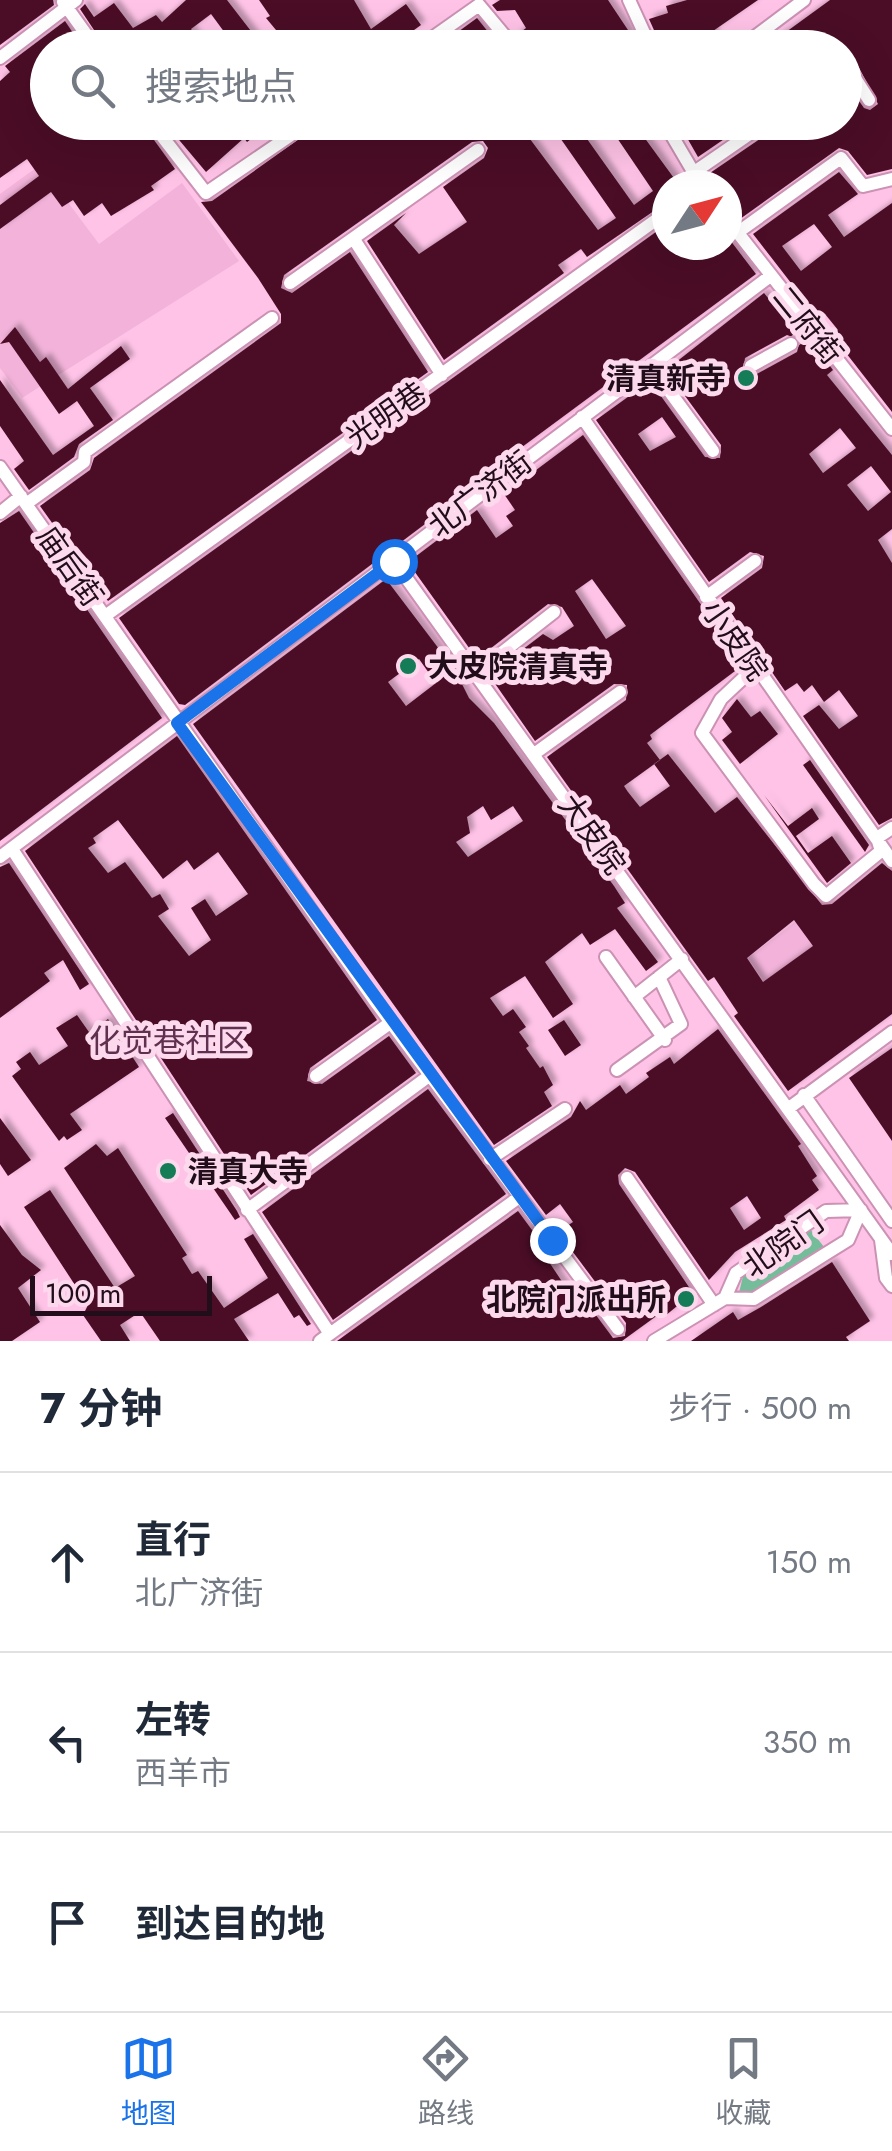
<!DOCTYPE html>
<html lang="zh">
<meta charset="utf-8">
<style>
:root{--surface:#fff;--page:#f2f2f3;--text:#1f2937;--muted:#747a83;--line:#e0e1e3;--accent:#1a73e8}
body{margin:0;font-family:Jost,"Noto Sans SC",sans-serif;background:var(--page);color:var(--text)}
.compass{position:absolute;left:652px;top:170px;width:90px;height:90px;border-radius:50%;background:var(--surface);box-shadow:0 10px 40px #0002;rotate:54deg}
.scale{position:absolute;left:30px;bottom:25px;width:182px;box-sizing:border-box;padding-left:10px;border:5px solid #220d1a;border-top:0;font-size:28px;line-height:35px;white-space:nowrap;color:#220d1a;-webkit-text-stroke:8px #fdd9ee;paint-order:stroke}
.stop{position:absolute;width:30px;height:30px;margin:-22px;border:8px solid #1a73e8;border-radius:50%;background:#fff}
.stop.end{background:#1a73e8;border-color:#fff;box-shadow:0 2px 10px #0008}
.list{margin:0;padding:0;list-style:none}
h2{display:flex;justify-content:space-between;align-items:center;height:130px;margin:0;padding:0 40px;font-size:42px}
h2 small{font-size:32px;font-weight:400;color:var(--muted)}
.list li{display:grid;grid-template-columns:65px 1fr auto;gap:30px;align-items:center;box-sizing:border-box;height:180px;padding:0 40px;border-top:2px solid var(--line)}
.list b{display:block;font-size:38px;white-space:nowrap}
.list p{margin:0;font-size:32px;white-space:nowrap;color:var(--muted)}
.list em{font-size:32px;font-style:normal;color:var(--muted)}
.icon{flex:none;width:55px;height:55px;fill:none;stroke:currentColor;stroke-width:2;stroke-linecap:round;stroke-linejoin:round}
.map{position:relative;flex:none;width:892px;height:1341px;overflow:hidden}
.search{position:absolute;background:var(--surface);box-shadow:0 10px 40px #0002;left:30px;right:30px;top:30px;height:110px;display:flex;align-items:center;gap:25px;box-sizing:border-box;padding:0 35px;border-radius:55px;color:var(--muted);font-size:38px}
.sheet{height:670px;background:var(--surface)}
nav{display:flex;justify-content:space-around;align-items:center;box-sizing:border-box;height:140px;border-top:2px solid var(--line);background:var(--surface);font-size:28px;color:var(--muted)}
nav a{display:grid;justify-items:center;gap:5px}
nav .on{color:var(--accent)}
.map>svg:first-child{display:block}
.built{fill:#f2b2d9}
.green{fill:#75bd9a}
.building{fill:#4c1127;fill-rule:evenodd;filter:url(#shadow)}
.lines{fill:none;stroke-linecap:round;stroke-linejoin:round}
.minor-tunnel{stroke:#d39fbe;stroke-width:12;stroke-dasharray:12 6;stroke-linecap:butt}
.minor-casing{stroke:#cb92b4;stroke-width:16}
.minor{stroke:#fff;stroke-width:12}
.route{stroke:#1a73e8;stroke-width:12}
.poi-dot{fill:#147c56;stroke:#fdd9ee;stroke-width:4}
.labels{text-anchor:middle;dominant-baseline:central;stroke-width:10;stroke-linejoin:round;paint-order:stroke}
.street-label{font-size:30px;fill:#220d1a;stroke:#fdd9ee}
.poi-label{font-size:30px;font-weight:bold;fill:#220d1a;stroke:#fdd9ee;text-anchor:end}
.neighbourhood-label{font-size:32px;fill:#60304f;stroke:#fdd9ee}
</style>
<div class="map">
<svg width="892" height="1341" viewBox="0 0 892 1341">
<defs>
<filter id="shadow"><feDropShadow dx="4.5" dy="-4.5" stdDeviation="2.5" flood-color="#0004"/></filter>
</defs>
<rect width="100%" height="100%" fill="#ffc3e7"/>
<path class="built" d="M40,165L99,244L182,183L239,261L22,398L0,368V194Z
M825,899L851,933L769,989L748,958Z"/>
<path class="green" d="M810,1229L824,1247L756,1293H739L743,1276Z"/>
<path class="building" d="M0,0H53L54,5L0,45Z
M186,0H227L264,48H236L211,14L191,29L205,48H106L80,9L85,4L94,17L114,3L133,28L156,15L162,22Z
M259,0H354L371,29L406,4L421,25L389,48H291L266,18L270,16Z
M500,0H608L640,48H516L517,35L526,28L515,10L497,11L492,5Z
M687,0H758L713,31L718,48H662L649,19L668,13L666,6Z
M830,0H892V169L867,175L848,151L839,148L740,219L727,209V185H715L710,173L773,130L777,122H844V80L864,108L870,110L878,104L856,62L844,58V48H764Z
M477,18L501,48H436Z
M65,21L83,48H48V82L42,87L48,94V122H141L175,169L151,186L154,190L111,216L102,203L84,216L73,200L62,207L51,192L0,229V205L39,176L27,159L0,178V81L10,72L5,66Z
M164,122H258L263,130L247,142L244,138L206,172Z
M323,122H543L527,135L598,230L616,218L549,122H575L634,205L653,191L613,132L607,137L597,122H633L679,185H667V202L587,257L581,249L558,265L564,273L444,360L367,241L406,213L394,225L419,254L467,222L443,187L484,158L488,148L483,141L472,142L284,275L281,288L292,293L350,252L428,372L108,601L40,506L90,470L94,458L281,323V314L258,278L201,202L212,201Z
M678,122H749L698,157Z
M839,172L858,194L828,215L844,237L892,203V412L832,335L838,330L825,314L819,319L753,234ZM814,224L832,247L801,271L782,246Z
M667,224V245L678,251L687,245H727L730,240L756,274L464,490L466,493L456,501L454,498L435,512L437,515L185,705L179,704L119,618Z
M764,293L791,326L796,322L833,370L827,375L892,455V529L878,540L892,563V818L879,825L803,716L819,705L839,729L858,716L839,690L824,702L812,685L804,692L797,683L785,691L721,598L762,568L764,556L750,552L709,582L596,420L650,381L705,457L720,458L721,445L666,370ZM787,335L800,340L797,352L755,375L743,372L745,358ZM662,417L676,437L650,451L638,434ZM840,428L856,448L823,473L809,454ZM871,466L891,492L868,511L847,485Z
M15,327L40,362L46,357L68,389L121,346L130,359L90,388L113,420L79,444L74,457L29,490L14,469L24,461L0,426V380L53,455L94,426L77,401L59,414L9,342L0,344Z
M583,435L743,665L650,735L652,739L647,743L660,760L624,786L628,792L640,807L670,786L654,764L668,754L715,813L737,797L822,905L832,904L882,863L892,871V1014L788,1091L734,1016L738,1013L714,977L708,981L547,757L626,700L627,685L614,684L535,741L489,675L543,634L553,640L574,626L562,607L548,604L477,659L412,568L415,566L411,560L477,510L496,538L513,526L506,516L515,510L504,494ZM592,579L626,626L606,639L575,591ZM794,920L813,946L763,982L747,958Z
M19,511L162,718L0,841V523Z
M386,579L455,670L469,698L494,723L614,886L625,903L617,908L658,962L646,971L615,929L590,945L582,933L545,962L573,1004L553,1018L525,976L490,998L503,1016L513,1009L526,1027L519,1032L529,1046L526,1048L540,1068L543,1066L553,1085L544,1092L552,1106L494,1145L193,724ZM419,659L436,683L406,706L388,682ZM483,806L491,820L513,806L523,821L468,857L456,842L470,833L467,817Z
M737,699L751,717L760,711L778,734L740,764L722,740L732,732L722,718Z
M177,736L377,1020L310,1068L307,1081L322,1084L389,1036L416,1073L251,1195L25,851ZM118,820L163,879L187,860L194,870L218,852L248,894L216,916L205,899L191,908L211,940L189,956L158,916L169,909L160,894L152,898L125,862L108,873L88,848L96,843L93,838Z
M810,760L869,845L865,852L803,765Z
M764,795L788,826L812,808L819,819L796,836L808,853L832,836L851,863L827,883Z
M9,863L89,984L80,990L63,960L44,973L50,981L0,1018V867Z
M77,1015L89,1032L108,1019L139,1067L70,1114L82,1130L67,1140L64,1136L59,1141L12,1076L21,1069L16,1062L30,1052L39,1065L68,1046L56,1028Z
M564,1020L581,1045L565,1056L548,1030Z
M718,1029L801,1144L798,1146L817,1176L812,1180L819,1190L784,1216L786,1220L735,1252L709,1280L635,1172L625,1168L618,1175L619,1184L693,1293L665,1316L662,1312L622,1341H337L518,1211L549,1253L545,1256L577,1304L584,1299L613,1338L625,1336L626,1323L558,1232L573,1222L560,1204L546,1215L506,1161L571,1117L580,1101L586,1110L620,1085L626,1094L649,1077L646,1073L670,1057L674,1064ZM747,1196L761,1218L744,1230L730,1208Z
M892,1048V1141L849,1078Z
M428,1089L506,1194L333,1320L262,1212Z
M173,1113L237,1211L240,1217L235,1220L165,1118Z
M0,1118L31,1160L8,1176L0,1164Z
M96,1144L107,1156L118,1148L187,1255L182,1258L192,1274L198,1271L224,1308L268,1278L244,1239L253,1234L311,1324L307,1326L299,1315L294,1318L278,1293L234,1319L249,1341H160L140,1312L120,1325L130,1341H101L83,1315L88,1305L24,1207L50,1190L115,1288L135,1276L64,1168Z
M0,1225L22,1255L41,1270L18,1288L40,1322L12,1341H0Z
M832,1262L870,1321L846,1337L849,1341H691L733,1312L738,1320L761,1307Z"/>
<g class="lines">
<path class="minor-tunnel" d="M791,344L805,333"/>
<g class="minor-casing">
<path id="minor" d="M629,0L651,48
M63,2L96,48
M418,48L479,5L509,41
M740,48L804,0
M0,58L76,0
M844,70L848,67L869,100
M151,122L206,193L310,122
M664,122L701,185
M693,173L767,122
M727,219L892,429
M737,233L841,158L863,186L892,179
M355,241L442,375
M290,283L478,150
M651,366L713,451
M751,366L791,344
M582,417L892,861
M0,467L377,1004L618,1329
M26,504L84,462L85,452L272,318
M0,513L21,496
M394,561L892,1254
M706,597L755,561
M105,616L667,212
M754,668L721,699L702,733L814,884L826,896L881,851L877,838L892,828
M476,673L554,612
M534,754L620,692
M12,849L330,1334
M0,857L769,277
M606,957L665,1040
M634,997L682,959
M617,1070L681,1024L659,977
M316,1076L390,1023
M804,1095L892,1221
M789,1108L892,1032
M490,1159L565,1109
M627,1178L714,1305
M247,1210L429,1076
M881,1240L886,1278L892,1286
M320,1341L518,1198
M654,1341L725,1298L754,1299L827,1253L848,1240L861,1210L826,1211L736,1273L725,1298"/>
</g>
<use href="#minor" class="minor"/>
</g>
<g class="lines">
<path class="route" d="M394,561L177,723L552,1240"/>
</g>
<g class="poi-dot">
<circle cx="746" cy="378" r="10"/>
<circle cx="408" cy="666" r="10"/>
<circle cx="168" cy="1171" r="10"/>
<circle cx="686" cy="1299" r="10"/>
</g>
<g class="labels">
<g class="street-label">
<text transform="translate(808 325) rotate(51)">二府街</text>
<text transform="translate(386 415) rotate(-35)">光明巷</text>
<text transform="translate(480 494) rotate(-37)">北广济街</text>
<text transform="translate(70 566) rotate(55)">庙后街</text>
<text transform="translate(735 640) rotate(55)">小皮院</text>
<text transform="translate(592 834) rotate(54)">大皮院</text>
<text transform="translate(783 1244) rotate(-35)">北院门</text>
</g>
<g class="poi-label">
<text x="726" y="378">清真新寺</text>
<text x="428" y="666" text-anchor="start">大皮院清真寺</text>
<text x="188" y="1171" text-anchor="start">清真大寺</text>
<text x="666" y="1299">北院门派出所</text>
</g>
<g class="neighbourhood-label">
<text x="169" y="1041">化觉巷社区</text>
</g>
</g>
</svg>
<svg class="compass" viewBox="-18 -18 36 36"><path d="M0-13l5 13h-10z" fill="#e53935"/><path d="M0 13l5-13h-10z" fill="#747a83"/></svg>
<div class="scale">100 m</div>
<div class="stop" style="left:394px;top:561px"></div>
<div class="stop end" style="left:552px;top:1240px"></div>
<div class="search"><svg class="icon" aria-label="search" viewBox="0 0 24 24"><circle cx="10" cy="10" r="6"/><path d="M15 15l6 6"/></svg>搜索地点</div>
</div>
<section class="sheet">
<h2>7 分钟<small>步行 · 500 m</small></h2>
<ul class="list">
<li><svg class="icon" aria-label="ahead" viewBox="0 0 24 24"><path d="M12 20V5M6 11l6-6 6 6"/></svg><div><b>直行</b><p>北广济街</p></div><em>150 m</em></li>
<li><svg class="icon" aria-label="left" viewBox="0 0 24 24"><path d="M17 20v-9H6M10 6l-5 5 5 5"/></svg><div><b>左转</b><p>西羊市</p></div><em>350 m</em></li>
<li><svg class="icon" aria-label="arrive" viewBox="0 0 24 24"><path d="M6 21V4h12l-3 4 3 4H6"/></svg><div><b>到达目的地</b></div></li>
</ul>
</section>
<nav>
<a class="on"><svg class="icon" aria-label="map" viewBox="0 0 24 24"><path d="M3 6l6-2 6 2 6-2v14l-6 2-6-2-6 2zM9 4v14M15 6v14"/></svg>地图</a>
<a><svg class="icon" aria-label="directions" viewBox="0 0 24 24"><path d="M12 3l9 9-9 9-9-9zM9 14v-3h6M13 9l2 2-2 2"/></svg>路线</a>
<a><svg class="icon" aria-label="saved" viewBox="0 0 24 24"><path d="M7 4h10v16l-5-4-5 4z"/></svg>收藏</a>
</nav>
